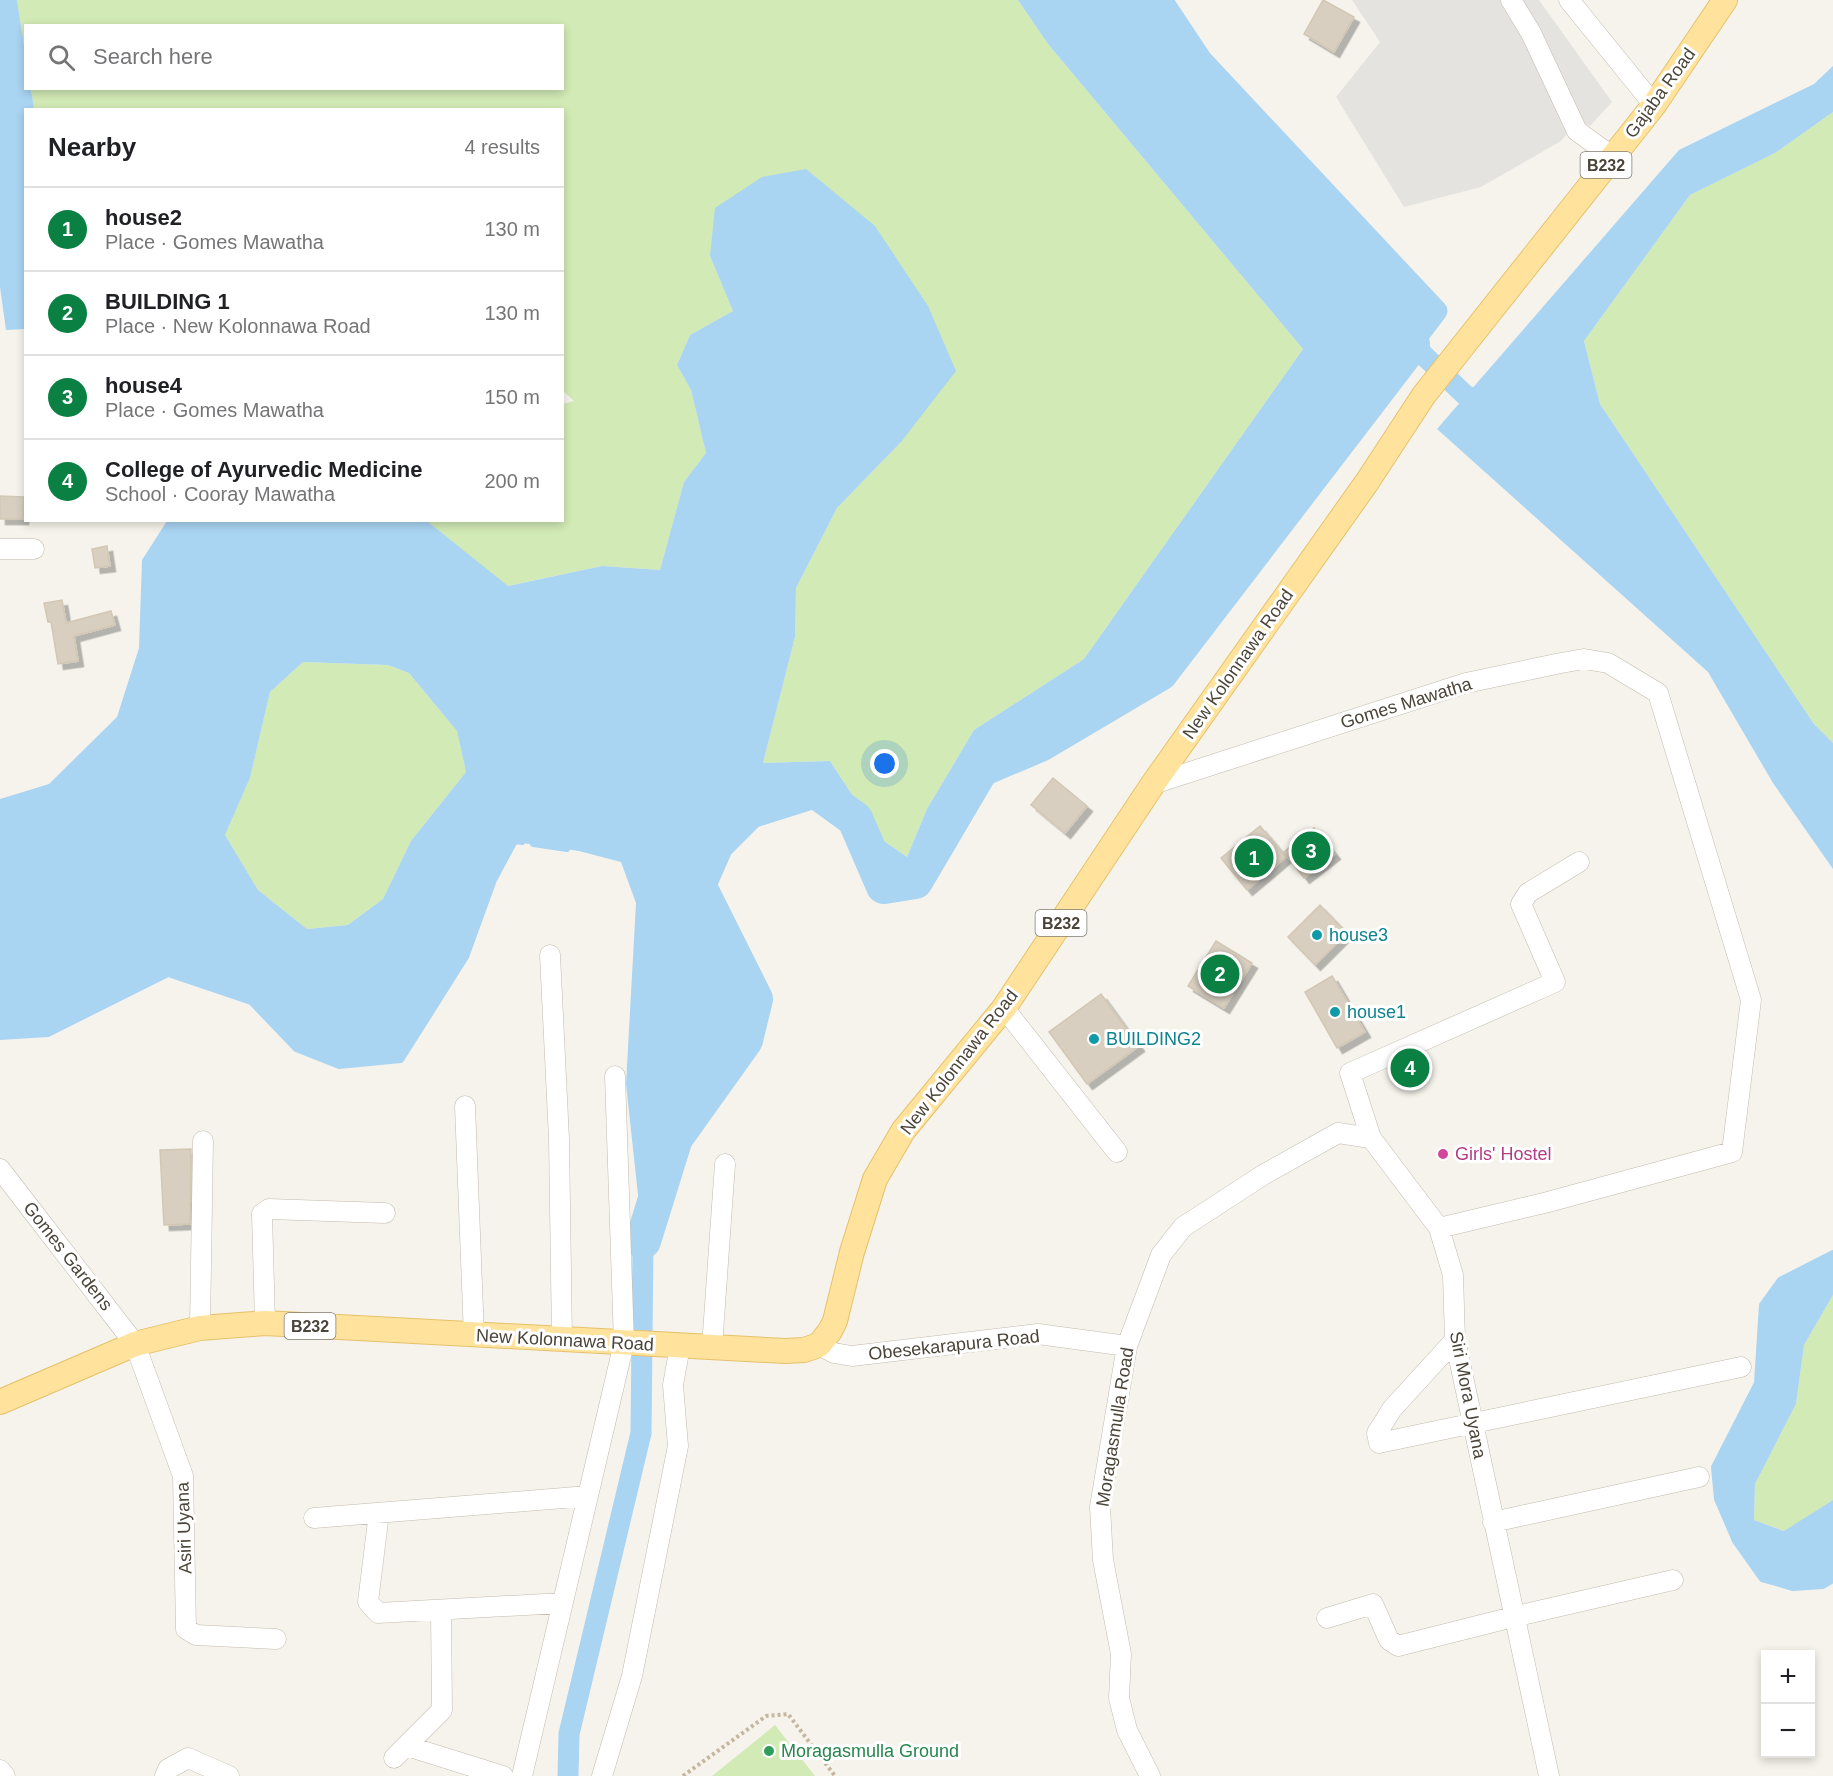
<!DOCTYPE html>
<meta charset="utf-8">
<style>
:root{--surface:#fff;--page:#f2f2f2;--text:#202124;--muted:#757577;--line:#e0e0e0;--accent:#0b8043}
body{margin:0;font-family:Arial,sans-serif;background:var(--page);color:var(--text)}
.controls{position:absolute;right:18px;bottom:18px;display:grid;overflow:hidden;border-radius:0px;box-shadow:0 3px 9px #0003}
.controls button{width:54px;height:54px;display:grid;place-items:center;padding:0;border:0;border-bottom:2px solid var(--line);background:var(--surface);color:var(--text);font:30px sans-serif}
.you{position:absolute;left:885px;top:764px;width:21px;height:21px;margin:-15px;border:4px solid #fff;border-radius:50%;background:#1a73e8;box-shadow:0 0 0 9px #1a73e833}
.badge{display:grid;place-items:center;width:39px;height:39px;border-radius:50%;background:var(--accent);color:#fff;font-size:20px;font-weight:700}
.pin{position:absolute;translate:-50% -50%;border:3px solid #fff;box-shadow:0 2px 6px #0006}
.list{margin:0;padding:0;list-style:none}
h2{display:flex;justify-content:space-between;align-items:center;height:78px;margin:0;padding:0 24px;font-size:26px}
h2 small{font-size:20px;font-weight:400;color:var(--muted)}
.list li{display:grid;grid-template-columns:39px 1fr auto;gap:18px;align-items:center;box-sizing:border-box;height:84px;padding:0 24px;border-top:2px solid var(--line)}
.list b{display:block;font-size:22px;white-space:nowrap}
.list p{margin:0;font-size:20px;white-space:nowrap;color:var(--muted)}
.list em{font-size:20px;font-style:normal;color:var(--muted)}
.icon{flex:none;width:33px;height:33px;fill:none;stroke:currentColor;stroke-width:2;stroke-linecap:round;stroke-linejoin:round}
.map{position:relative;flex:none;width:1833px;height:1776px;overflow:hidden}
.search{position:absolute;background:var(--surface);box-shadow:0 3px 9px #0003;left:24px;top:24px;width:540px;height:66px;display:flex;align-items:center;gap:15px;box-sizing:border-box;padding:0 21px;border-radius:0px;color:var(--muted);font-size:22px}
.panel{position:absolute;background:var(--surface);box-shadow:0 3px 9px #0003;left:24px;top:108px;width:540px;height:414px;border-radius:0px}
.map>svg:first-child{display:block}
.green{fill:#d2eab5}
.parking{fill:#e5e3e0}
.water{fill:#a9d4f2;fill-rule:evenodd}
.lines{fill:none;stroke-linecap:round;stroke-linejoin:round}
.stream{stroke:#a9d4f2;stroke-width:6}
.canal{stroke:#a9d4f2;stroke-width:21}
.river{stroke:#a9d4f2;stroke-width:36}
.building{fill:#d8cfc1;stroke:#d3c7b4;stroke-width:1.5;filter:url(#shadow)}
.minor-casing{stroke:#c2bbae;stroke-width:21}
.major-casing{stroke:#e6c16a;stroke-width:26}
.path{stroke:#c4b79f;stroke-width:4;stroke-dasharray:3 3;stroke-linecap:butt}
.minor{stroke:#fff;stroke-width:20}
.major{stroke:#ffe39c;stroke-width:24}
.culture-dot{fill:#0f9aa8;stroke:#fff;stroke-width:2}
.hotel-dot{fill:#d1479c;stroke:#fff;stroke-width:2}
.leisure-dot{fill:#2e9e5b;stroke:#fff;stroke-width:2}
.labels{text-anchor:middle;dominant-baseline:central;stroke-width:6;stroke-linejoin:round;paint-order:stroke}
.shield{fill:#fff;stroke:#817c74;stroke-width:1.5}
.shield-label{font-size:16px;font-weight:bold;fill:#4b4439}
.street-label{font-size:18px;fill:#4b4439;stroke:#fff}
.culture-label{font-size:18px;fill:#0d838f;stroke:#fff;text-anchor:start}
.hotel-label{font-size:18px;fill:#b23c85;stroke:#fff;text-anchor:start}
.leisure-label{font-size:18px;fill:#27864d;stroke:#fff;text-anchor:start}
</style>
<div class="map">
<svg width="1833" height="1776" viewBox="0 0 1833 1776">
<defs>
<filter id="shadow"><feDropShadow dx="5.5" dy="5.5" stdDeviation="0" flood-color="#0004"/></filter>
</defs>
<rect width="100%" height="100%" fill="#f6f3ec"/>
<path class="green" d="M17,0H1018L1048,44L1303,349L1084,659L974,730L927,809L907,857L881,839L830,761L763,763L795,637L796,588L837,508L901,442L710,256L733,311L690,335L677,365L691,390L706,453L684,482L660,570L602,566L507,586L427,521L562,520L563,404L574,401L562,390V110H34L31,89L562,88V26H26L25,52Z
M1833,112V743L1814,724L1600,404L1584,341L1690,195L1775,153Z
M303,662L388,665L409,673L457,731L466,772L411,841L383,899L348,925L307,929L258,890L225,835L250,778L270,692Z
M1833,1295V1500L1785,1531L1754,1520L1755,1484L1796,1404L1804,1345Z
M775,1725L815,1776H712Z"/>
<path class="parking" d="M1352,0H1539L1612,102L1590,126L1577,121L1561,141L1481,187L1404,207L1336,97L1380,42Z"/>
<path class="water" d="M0,0H17L25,52L26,88L31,89L34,109L26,110L25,329L6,330L0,287Z
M1018,0H1162L1202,60L1437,311L1160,673L1040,744L981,769L915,881L884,886L855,819L815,791L749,811L716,844L698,885L755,999L745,1040L675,1138L643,1241L626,1084L636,903L621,862L579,851L515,842L494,880L466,957L401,1060L339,1066L296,1049L251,1002L168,974L48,1034L0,1037V799L49,784L117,717L139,648L142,560L167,521H427L508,586L602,566L660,570L684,482L706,453L691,390L677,365L690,335L733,311L710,256L715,208L762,177L806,169L875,226L928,306L956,371L901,442L837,508L796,588L795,637L763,763L830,761L881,839L907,857L927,809L974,730L1084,659L1303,349L1048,44ZM303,662L388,665L409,673L457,731L466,772L411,841L383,899L348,925L307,929L258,890L225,835L250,778L270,692Z
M1833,66V112L1775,153L1690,195L1584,341L1600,404L1814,724L1833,743V869L1773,783L1708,672L1437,429L1679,150L1814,84Z
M1833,1253V1295L1804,1345L1796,1404L1755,1484L1754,1520L1784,1531L1833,1500V1580L1823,1586L1793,1588L1762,1579L1735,1541L1717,1499L1714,1467L1757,1383L1762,1305L1780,1280Z"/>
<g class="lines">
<path class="stream" d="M533,844L567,849
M0,1037L48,1034L168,974L251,1002L296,1049L339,1066L401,1060L466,957L494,880L515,841L522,842
M1833,1253L1780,1280L1762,1305L1757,1383L1714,1467L1717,1499L1735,1541L1762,1579L1793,1588L1823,1586L1833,1580"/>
<path class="canal" d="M1162,0L1202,60L1437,311L1412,344L1465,395L1489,406
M568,1776L569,1734L641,1433L643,1241"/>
<path class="river" d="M643,1241L675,1138L745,1040L755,999L698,885L716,844L749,811L815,790L855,819L884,886L915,881L981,769L1040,744L1160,673L1412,344"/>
</g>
<path class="building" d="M1323,0L1354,17L1334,52L1304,34Z
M0,496L24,497L23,519H0Z
M107,546L110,566L95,568L92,549Z
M62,600L66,623L111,611L115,625L74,636L78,661L58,664L51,622H48L44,603Z
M1053,778L1087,806L1065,833L1031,805Z
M1260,826L1286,857L1247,890L1221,858Z
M1314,828L1335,854L1304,878L1284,852Z
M1320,905L1347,933L1315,965L1288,937Z
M1216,941L1252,963L1224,1008L1188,986Z
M1332,976L1365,1032L1337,1048L1305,992Z
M1101,994L1139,1046L1087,1084L1049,1032Z
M191,1149L190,1224L164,1225L160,1150Z"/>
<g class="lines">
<g class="minor-casing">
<path id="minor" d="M1511,0L1531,33L1577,131L1613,157
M1569,0L1654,105
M0,549H34
M1153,784L1466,683L1561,663L1584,659L1608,663L1658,693L1751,1000L1732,1152L1548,1202L1439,1228
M550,955L559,1139L562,1340
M1004,1008L1117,1152
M465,1106L474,1336
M1371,1138L1350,1073L1555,982L1521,904L1528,893L1579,862
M0,1169L135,1344L183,1476L186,1629L196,1635L276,1639
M265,1323L262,1214L269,1209L385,1213
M200,1328L203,1141
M1455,1340L1392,1409L1377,1433L1379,1443L1741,1367
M819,1345L834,1353L852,1356L1038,1334L1127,1346
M712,1347L725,1164
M379,1513L368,1602L378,1613L562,1603
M314,1518L588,1496
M1493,1522L1699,1477
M1327,1618L1373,1604L1389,1640L1398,1646L1517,1616L1673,1580
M407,1746L503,1776
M394,1758L442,1710L441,1611
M0,1770L5,1776
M165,1776L168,1769L188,1758L229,1776
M522,1776L624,1343L615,1076
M602,1776L632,1676L678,1446L673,1385L680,1346
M1150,1776L1127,1730L1119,1698L1121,1654L1103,1560L1100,1507L1127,1346L1161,1255L1183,1227L1263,1175L1338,1133L1371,1138L1439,1228L1453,1275L1455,1340L1549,1776"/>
</g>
<g class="major-casing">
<path id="major" d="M0,1402L135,1344L200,1328L265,1323L785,1351L804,1350L819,1345L830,1331L835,1321L852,1252L875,1179L903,1131L1004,1008L1153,784L1367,482L1424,395L1654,105L1725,0"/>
</g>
<path class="path" d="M683,1776L766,1716L788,1714L835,1776"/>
<use href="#minor" class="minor"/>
<use href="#major" class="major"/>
</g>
<g class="culture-dot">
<circle cx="1317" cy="935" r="6"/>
<circle cx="1335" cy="1012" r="6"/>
<circle cx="1094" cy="1039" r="6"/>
</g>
<circle class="hotel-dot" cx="1443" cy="1154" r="6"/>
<circle class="leisure-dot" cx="769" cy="1751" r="6"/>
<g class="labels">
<g class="shield">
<rect x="1580.5" y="152" width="51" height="26" rx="4.5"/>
<rect x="1035.5" y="910" width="51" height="26" rx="4.5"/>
<rect x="284.5" y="1313" width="51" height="26" rx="4.5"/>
</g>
<g class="shield-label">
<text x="1606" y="165">B232</text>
<text x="1061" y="923">B232</text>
<text x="310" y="1326">B232</text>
</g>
<g class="street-label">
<text transform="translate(1660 93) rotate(-54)">Gajaba Road</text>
<text transform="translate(1238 664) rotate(-55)">New Kolonnawa Road</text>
<text transform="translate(1406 703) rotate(-17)">Gomes Mawatha</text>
<text transform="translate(959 1062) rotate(-52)">New Kolonnawa Road</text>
<text transform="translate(68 1256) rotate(52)">Gomes Gardens</text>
<text transform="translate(565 1340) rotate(3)">New Kolonnawa Road</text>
<text transform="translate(954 1345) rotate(-6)">Obesekarapura Road</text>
<text transform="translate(1468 1395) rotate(79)">Siri Mora Uyana</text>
<text transform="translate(1115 1427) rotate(-81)">Moragasmulla Road</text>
<text transform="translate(184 1528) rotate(-92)">Asiri Uyana</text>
</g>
<g class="culture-label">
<text x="1329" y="935">house3</text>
<text x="1347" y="1012">house1</text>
<text x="1106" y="1039">BUILDING2</text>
</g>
<g class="hotel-label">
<text x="1455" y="1154">Girls' Hostel</text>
</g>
<g class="leisure-label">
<text x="781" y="1751">Moragasmulla Ground</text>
</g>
</g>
</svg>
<div class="controls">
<button>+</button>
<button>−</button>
</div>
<div class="you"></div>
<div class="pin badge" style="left:1254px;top:858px">1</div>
<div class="pin badge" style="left:1220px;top:974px">2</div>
<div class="pin badge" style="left:1311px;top:851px">3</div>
<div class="pin badge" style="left:1410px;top:1068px">4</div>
<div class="search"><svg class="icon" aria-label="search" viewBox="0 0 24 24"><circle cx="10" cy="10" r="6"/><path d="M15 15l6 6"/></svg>Search here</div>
<section class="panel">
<h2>Nearby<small>4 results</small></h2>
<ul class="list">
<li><span class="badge">1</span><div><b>house2</b><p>Place · Gomes Mawatha</p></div><em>130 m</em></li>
<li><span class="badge">2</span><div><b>BUILDING 1</b><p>Place · New Kolonnawa Road</p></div><em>130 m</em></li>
<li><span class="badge">3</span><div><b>house4</b><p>Place · Gomes Mawatha</p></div><em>150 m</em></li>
<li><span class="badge">4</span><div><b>College of Ayurvedic Medicine</b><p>School · Cooray Mawatha</p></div><em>200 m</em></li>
</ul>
</section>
</div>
